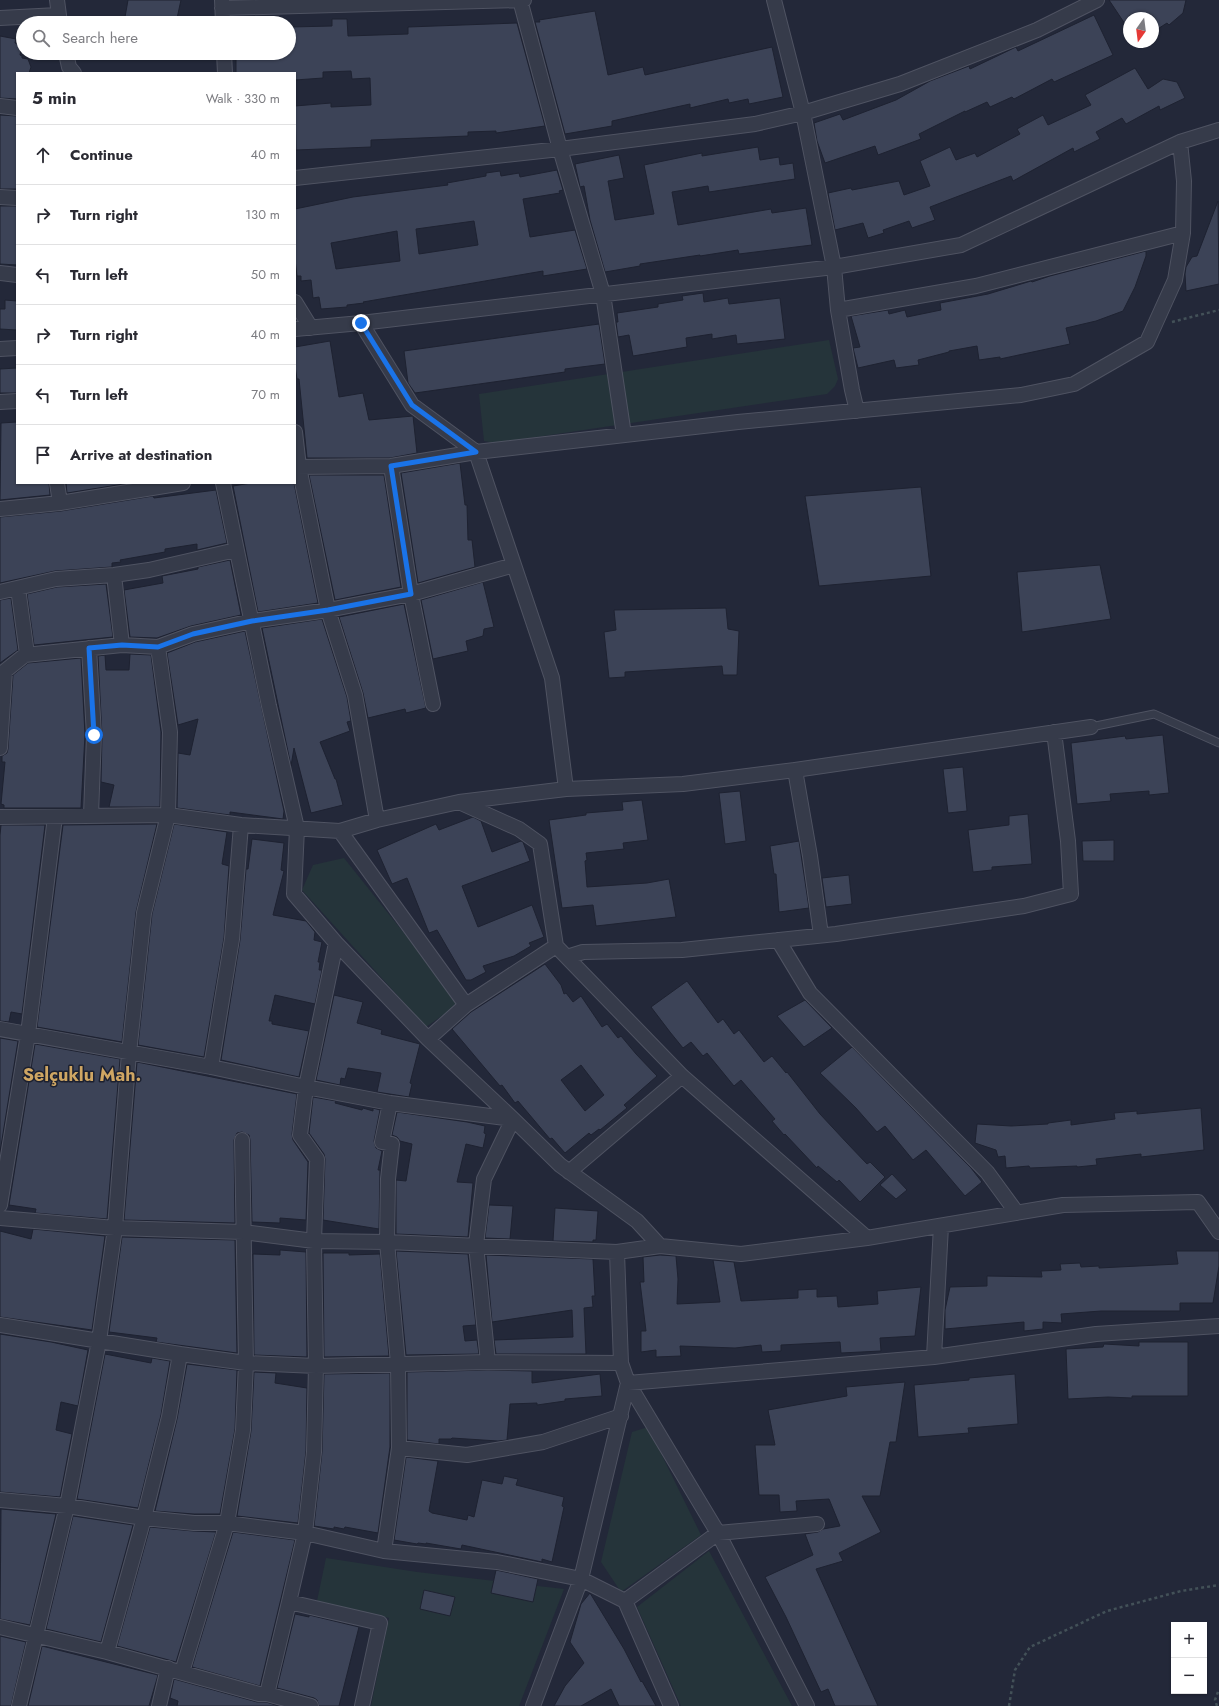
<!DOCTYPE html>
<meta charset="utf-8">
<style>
:root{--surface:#fff;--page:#f2f2f3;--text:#2b2b33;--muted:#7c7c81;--line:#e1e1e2}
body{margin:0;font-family:Jost,sans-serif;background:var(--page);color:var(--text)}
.controls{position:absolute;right:12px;bottom:12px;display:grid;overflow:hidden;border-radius:0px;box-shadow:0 1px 3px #0004}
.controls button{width:36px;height:36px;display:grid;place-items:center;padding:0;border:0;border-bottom:1px solid var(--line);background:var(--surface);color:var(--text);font:20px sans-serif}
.compass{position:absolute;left:1123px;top:12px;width:36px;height:36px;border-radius:50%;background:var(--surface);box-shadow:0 1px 3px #0004;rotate:194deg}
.stop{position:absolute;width:12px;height:12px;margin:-9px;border:3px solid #1a73e8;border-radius:50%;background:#fff}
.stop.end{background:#1a73e8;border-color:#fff;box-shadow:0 1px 4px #0008}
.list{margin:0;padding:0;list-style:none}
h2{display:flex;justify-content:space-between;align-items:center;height:52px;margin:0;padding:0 16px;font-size:17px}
h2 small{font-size:13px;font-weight:400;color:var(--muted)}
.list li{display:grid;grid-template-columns:26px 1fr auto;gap:12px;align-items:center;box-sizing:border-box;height:60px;padding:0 16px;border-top:1px solid var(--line)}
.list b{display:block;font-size:15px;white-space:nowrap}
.list em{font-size:13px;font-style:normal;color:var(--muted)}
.icon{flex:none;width:22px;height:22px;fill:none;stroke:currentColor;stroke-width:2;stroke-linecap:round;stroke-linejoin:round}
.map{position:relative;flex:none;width:1219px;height:1706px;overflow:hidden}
.search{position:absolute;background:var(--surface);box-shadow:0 1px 3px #0004;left:16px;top:16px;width:280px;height:44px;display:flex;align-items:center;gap:10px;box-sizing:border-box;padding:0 14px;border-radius:22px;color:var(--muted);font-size:15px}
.panel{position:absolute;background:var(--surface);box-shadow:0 1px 3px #0004;left:16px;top:72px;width:280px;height:412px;border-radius:0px}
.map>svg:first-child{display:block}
.green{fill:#25343a}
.building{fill:#3c4357;stroke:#1e2231;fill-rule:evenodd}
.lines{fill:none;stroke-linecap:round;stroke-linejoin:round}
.lane-casing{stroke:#4f5362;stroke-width:9}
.street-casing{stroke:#4f5362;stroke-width:16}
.path{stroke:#435158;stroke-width:2.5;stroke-dasharray:3 3;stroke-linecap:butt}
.lane{stroke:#363b4a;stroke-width:7}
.street{stroke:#363b4a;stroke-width:14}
.route{stroke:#1a73e8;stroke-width:5}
.labels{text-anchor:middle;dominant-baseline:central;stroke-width:3;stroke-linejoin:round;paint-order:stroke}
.district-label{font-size:18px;font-weight:bold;fill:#cfa663;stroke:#1c202f}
</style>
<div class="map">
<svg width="1219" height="1706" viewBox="0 0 1219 1706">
<rect width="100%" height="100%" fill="#232839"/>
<path class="green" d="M829,340L838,379L835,386L827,394L496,443L484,441L479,394Z
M344,858L460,1003L426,1027L302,890L313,865Z
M648,1427L701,1535L621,1592L601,1562L632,1432Z
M709,1551L792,1706H681L637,1607Z
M326,1558L417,1572L564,1589L519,1706H371L389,1618L317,1601Z"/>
<path class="building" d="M128,0H181L176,23H124Z
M1109,0H1186L1183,13L1169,25L1167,23L1153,32V18H1129V30Z
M595,11L608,75L643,67L645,75L772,47L783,97L749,104L748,99L729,103L728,99L690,108V104L612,121V126L565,134L535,22H540L539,20Z
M1094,15L1113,55L1054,82L1052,79L1014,99L1012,97L990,107L987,102L965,112V111L919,134L921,139L878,155L875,146L825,163L817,141L814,123L840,114L843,120L896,100L930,81L969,66L970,69L1016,47L1018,51Z
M332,19H347L348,36L408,34V27L517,23L545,126L496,133V131L468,132V136L371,140V147L296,150L295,106L331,103V107L371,105L370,78L352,79L351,71L323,72V78L295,80V73H236V53H289V30H291V27L332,26Z
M0,36L16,39L15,43L22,45L20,55L22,56V58L28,59L31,67L29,73H17V99L0,98Z
M1135,68L1148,89L1163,79L1177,82L1185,98L1160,110L1159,106L1126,124L1122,118L1096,132L1100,139L1074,152L1073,148L1013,181L1011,176L930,207L935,220L912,228L909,221L883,230L884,233L868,238L863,223L835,230L828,193L851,188L852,190L899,181L904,195L930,186L920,161L950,147L956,160L975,153L977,157L1020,134L1017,129L1043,115L1048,125L1091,105L1085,95Z
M0,115L17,116V189H0Z
M758,147L760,160L779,157L780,165L793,163L795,179L709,192L708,186L672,192L678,225L771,209L772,213L806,208L812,245L739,254L738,250L700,256V255L640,264V266L605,272L590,220L584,186L580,187L575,164L619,155L624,178L608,181L615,220L654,214L644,165L702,153V156Z
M557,170L563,190L559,191L560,193L523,199L530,237L575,230L587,269L543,276V271L363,302L364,303L347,305V307L321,309L319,297L313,298L311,280L301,281V276H297L295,259V209L353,197L448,185L447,183L486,176V173L500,171L501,176L519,173L520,177ZM474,221L478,245L419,254L416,229ZM397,231L400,261L336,269L331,243Z
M1218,201L1219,284L1186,291L1185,274L1186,267L1192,257L1197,256Z
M0,206H17V265L0,264Z
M1146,251V256L1135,287L1123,311L1096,321L1066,328L1070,344L1000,359V357L979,360L977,346L949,351V352L918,360L919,365L896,368L894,360L858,368L853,348L860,347L851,316L888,310L889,314L905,310L907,317L941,310L940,303L988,294L1031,281L1032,282L1050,276Z
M703,293L704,302L728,298L729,304L780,298L785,339L737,344L736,335L712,339V334L686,338L687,347L633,356L629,335L618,337L616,322H618L617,313L658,307V304L683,300L682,296Z
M5,300L17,301V330L0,329V309H5Z
M599,324L605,364L565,369V372L415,393L408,383L404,351Z
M330,341L339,397L363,393L369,420L413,416L417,453L390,458H307L299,379H297L295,366V347Z
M17,368V393H0V369Z
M17,422V483H49L50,495L0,500L1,423Z
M460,463L465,505H467L468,540H472L475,567L418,583L401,473Z
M309,475H384L401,587L335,600Z
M66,483H130L67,493Z
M251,483H294L318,603L258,612L233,486Z
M921,487L931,576L819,586L805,496Z
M216,490L227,543L197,550V544L165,549V552L120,560L121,562L112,563V567L55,571L0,583V517L61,511L153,496L154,498Z
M230,560L241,615L191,626L157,638L130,637L124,590L163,583L162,576L198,569V567Z
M1100,565L1111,619L1022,632L1017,572Z
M483,582L494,627L484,629L483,636L466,641L468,651L433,659L421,600Z
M106,584L113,637L34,645L27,594L57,587Z
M11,598L18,650L0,663V600Z
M404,604L426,708L406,713L405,709L368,718L363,693L339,617Z
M726,608L728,629L739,631L737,675H723L722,666L625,672V677L609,678L604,632L616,630L614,610Z
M322,619L347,697L351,721L347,722L350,731L320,742L335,779H336L343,805L311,813L294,748L291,766L262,628Z
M245,631L284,811L283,819L230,812V815L177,808L178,753L190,755L198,719L178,725L167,653L195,642Z
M130,654L151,655L161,732L160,807H109L114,785L101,782L102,735L98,656L105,655L106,670H129Z
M81,658L85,735L81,808H4V805L1,804L5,762H2V756L7,753L8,749L13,675L28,663Z
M1163,735L1169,793L1149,795V791L1110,794L1111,801L1077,804L1071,743L1125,736L1126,739Z
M963,767L967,811L948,813L943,769Z
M740,791L746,841L725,844L719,793Z
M642,800L648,840L623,843L624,849L586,853L587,860L585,861L587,887L647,883L669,879L676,917L596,926L593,905L562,908L549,820L586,815V813L623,810L622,802Z
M1028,814L1032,864L992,867V870L973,872L968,830L1009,825V816Z
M473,817L481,821L492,852L521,841L523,842L530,861L462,886L478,927L532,905L544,937L529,943L531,946L514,956L483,966L486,972L471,980H466L437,930L429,933L407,878L392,884L377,850L436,824L439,830Z
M157,824L136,912L122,1042L37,1027L63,825Z
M174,824L227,832L222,864L229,866L224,938L204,1057L138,1045L152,914Z
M1,825H45L22,1014L11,1012L9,1022L0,1021V835Z
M252,839L284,843L281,870L284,871L273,915L306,921L315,932L314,940L322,942L318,962H320L319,970H322L315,1004L275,995L269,1021H272V1024L309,1031L299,1077L221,1060L240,940L246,869H248Z
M1114,840V861H1083L1082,841Z
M799,841L809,908L779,912L776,874H774L770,846Z
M849,875L852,904L826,907L822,878Z
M545,964L561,985L564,994L566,993L573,1002L581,996L602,1027L607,1024L618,1038L621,1036L636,1054L657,1076L624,1105L627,1108L600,1130L599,1129L591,1135L589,1133L565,1153L552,1138L550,1139L518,1101L515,1103L502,1085L500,1086L452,1029L471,1012ZM581,1065L604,1095L585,1111L561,1080Z
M687,981L718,1023L723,1019L734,1034L739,1030L764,1062L772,1056L786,1073L787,1072L820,1114L847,1143L867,1164L870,1162L885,1177L860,1202L839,1180L837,1182L818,1166L817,1168L785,1134L784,1135L772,1121L775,1119L741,1080L734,1086L707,1053L703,1056L691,1042L683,1048L670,1032L651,1007Z
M334,995L363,1002L357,1023L382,1030L381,1034L420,1044L410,1083L412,1084L409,1097L377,1092L381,1073L348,1068L345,1079L341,1078L340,1085L316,1080Z
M805,1000L832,1028L804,1047L777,1016Z
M0,1038L18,1041L0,1152Z
M35,1044L120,1059L107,1219L35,1213L36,1209L9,1205Z
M852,1047L971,1168L982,1182L965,1196L926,1150L913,1160L885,1126L877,1132L856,1108L820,1073Z
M137,1062L297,1094L292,1134L293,1140L308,1162L306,1220L280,1218V1223L252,1222L250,1140L249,1135L242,1132L237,1133L234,1140L235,1223L124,1220Z
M313,1097L336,1101L335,1103L362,1110L363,1108L373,1111V1108L380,1110L374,1141L376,1148L382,1151L378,1170H380L379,1229L323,1220L325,1159L324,1154L309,1133Z
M1201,1108L1204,1150L1141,1157V1154L1096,1159L1097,1165L1077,1167V1166L1030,1168L1029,1166L1006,1168L1005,1156L998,1157L996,1150L975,1143L977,1124L1011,1126L1048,1124V1123L1071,1120V1125L1115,1119L1114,1113L1137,1111V1114Z
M397,1112L467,1122L485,1126L484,1133L486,1134L483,1148L466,1144L457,1182L473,1183L468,1237L396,1234V1180L406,1181L412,1144L400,1141L397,1137L392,1135Z
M892,1174L907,1190L896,1199L880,1185Z
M489,1205L513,1206L510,1239L485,1238Z
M555,1208L598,1211L596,1240H593V1242L553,1241Z
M33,1229L105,1236L92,1330L0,1317V1231L31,1239Z
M122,1237L235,1240L237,1353L156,1342L157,1338L109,1332Z
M280,1250L306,1252L307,1357L254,1355L253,1254L280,1255Z
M396,1251L468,1254L476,1325L463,1326L465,1341L477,1340L479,1354L406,1355Z
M1176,1251H1219V1266L1213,1303H1180V1311H1101L1061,1314L1062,1323L1043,1322V1329L1024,1331V1322L945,1329V1310L950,1287L987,1286V1276L1042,1277L1041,1271L1061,1270L1060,1264L1080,1263L1081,1267L1099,1266V1268L1178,1264Z
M323,1253H349V1255L380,1254L389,1356L324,1357Z
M486,1255L593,1259L595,1296H592L593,1307L584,1308L586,1354H496L494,1340L573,1337L572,1310L492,1322Z
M660,1255L676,1256L678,1279L677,1304L720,1302L713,1260L734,1262L741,1301L798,1298V1290L817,1289V1297L837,1296L838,1307L878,1304L877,1291L921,1287L915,1336L880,1338L881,1351L841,1353L840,1342L781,1345V1351L762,1352L761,1345L735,1348L680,1346L681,1356L656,1357V1350L641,1352V1331H646L640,1282H644L643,1257Z
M0,1334L51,1342L88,1350L78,1406L61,1402L56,1430L72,1434L60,1497L0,1492Z
M1139,1342H1188V1396H1132V1398L1108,1397L1068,1399L1066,1349L1103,1347L1104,1344L1139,1346Z
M105,1354L151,1363L152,1358L170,1361L161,1415L138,1508L77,1499Z
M187,1364L237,1370L235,1429L220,1514H194L155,1511L177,1419Z
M488,1370L532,1371V1383L600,1374L602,1396L565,1399V1401L537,1405V1403L510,1404L507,1440L498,1441L452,1438L451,1439H439V1444L407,1440V1372Z
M254,1372L276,1373L275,1383L307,1388L306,1451L298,1523L237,1516L251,1431Z
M390,1373V1447L378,1533L345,1527L344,1529L334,1527V1529L314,1526L322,1452L324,1374Z
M1015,1374L1018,1424L968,1428L969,1433L918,1437L914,1385L969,1380V1378Z
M905,1382L896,1442H890L880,1496H862L881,1532L839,1553L843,1561L816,1569L878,1706H835L828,1689L821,1692L786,1617L765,1577L813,1555L805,1534L818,1532L823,1529L840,1526L829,1499L796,1501L797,1511L780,1512L779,1495H759L755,1445H775L768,1410L847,1396L846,1387Z
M406,1457L438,1461L429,1511L432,1513L467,1520L468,1515L474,1517L482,1480L502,1484L504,1476L518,1479L516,1485L564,1497L562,1506L564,1507L552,1562L542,1559V1562L462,1545L461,1549L426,1543V1544L418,1543L417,1544L394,1540Z
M1,1509L56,1514L30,1625L0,1619Z
M73,1516L133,1525L101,1642L46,1629Z
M150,1527L193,1531L216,1532L176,1662L117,1646Z
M233,1532L295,1540L260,1686L192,1667Z
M496,1570L538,1579L533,1602L491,1593Z
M424,1590L455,1597L450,1616L420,1609Z
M590,1593L624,1649L641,1682L642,1681L656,1706H619L611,1689L581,1706H554L565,1686L584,1663L570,1642L581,1604Z
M295,1614L309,1617V1615L359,1627L339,1706H319L317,1700L314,1698L277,1688Z
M0,1636L26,1642L11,1706H0Z
M42,1646L158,1675L149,1706H28Z
M174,1679L257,1702H266L279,1706H177L178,1701L170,1698Z"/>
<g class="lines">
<g class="lane-casing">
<path id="lane" d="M1091,727L1154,714L1219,743"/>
</g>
<g class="street-casing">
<path id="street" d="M57,0L60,23
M222,0L223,23
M520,0L560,149L603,294L624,435
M774,0L803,113L834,267L838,310L852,390L857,411
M222,8L524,0
M0,18L58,15
M66,53L69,67L74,73
M224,53L225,73
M0,106L17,108
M295,178L560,149L755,124L803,113L900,84L1037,30L1097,0
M0,197L17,198
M0,273L17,275
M295,302L311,328
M838,310L976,286L1183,233L1184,181L1180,142
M361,323L412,405L476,452L552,678L566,789
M295,329L361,323L834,267L961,245L1180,142L1219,130
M0,349L17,348
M0,402L17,401
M295,432L299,467L328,610L355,695L377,820
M391,466L411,594L433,704
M295,467L391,466L476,452L738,422L1021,395L1074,384L1147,342L1175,280L1183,233
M57,483L60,503
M223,483L269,706L297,828L294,894L336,943L428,1039L513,1119L560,1165L637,1221L660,1246
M0,509L60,503L183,483
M114,575L122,645
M18,588L27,654
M0,592L56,579L114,575L149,570L236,550
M89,648L94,735L91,815
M0,748L5,671L25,655L122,645L158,647L193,634L252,621L328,610L411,594L514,565
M795,770L810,856L821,935
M459,802L519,829L540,844L556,946L682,1076L867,1238
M0,817L168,815L241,825L340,831L377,820L459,802L566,789L683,784L795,770L1091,727
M340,831L466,1005
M778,940L810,993L987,1172L1017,1213
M567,957L583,952L682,950L836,934L1024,906L1071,894L1068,841L1054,732
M0,1029L211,1067L306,1087L390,1103L513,1119L484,1179L476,1245L488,1362
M428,1039L466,1005L556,946
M211,1067L232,939L241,825
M569,1172L682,1076
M0,1205L28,1034L55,817
M0,1218L115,1228L243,1232L314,1241L387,1242L617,1252L660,1246L741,1254L867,1238L1063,1205L1198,1202L1219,1232
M617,1252L621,1363L628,1383L718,1533L807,1706
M0,1325L180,1354L246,1363L316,1366L488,1362L621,1363
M934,1357L941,1226
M399,1448L467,1455L543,1442L621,1416
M0,1500L67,1506L144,1518L194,1523H227L305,1533L384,1551L497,1562L581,1579L625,1601L671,1706
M384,1551L399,1448L398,1363L387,1242L388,1179L392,1144L382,1142L390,1103
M625,1601L718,1533L817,1524
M289,1602L305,1533L314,1452L316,1366L314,1241L317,1159L300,1135L306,1087L336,943
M0,1627L107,1652L259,1694H267L289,1602L380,1623L362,1706
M107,1652L144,1518L169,1417L180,1354
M182,1672L227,1523L243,1430L246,1363L242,1140
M267,1694L311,1706
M19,1706L67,1506L99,1341L115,1228L129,1053L144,913L168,815L170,732L158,647
M159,1706L168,1668
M533,1706L581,1579L628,1383L934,1357L1096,1334L1219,1326"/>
</g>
<path class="path" d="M1172,322L1219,310
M1009,1706L1015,1670L1030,1647L1107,1611L1181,1591L1219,1585
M1217,1706L1215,1700L1219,1689"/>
<use href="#lane" class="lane"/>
<use href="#street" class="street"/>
</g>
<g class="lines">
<path class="route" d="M94,735L89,648L122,645L158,647L193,634L252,621L328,610L411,594L391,466L476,452L412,405L361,323"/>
</g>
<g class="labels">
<g class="district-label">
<text x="82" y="1075">Selçuklu Mah.</text>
</g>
</g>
</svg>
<div class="controls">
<button>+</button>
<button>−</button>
</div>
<svg class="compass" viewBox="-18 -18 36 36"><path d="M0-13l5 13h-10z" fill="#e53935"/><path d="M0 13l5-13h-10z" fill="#7c7c81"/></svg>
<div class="stop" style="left:94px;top:735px"></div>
<div class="stop end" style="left:361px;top:323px"></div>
<div class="search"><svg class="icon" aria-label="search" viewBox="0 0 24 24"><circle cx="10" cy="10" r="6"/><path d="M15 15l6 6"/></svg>Search here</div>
<section class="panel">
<h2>5 min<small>Walk · 330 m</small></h2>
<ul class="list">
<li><svg class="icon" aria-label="ahead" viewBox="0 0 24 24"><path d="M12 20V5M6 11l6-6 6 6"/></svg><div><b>Continue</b></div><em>40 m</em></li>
<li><svg class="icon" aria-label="right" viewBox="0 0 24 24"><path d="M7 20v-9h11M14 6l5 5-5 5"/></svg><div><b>Turn right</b></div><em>130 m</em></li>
<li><svg class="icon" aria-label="left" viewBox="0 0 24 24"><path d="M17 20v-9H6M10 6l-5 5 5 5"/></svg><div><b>Turn left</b></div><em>50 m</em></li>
<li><svg class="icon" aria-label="right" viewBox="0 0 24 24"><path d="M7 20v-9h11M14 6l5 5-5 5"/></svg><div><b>Turn right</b></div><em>40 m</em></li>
<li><svg class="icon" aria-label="left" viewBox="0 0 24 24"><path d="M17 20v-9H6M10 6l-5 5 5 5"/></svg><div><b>Turn left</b></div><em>70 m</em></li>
<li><svg class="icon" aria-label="arrive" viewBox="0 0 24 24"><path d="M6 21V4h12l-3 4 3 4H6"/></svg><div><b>Arrive at destination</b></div></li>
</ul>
</section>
</div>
